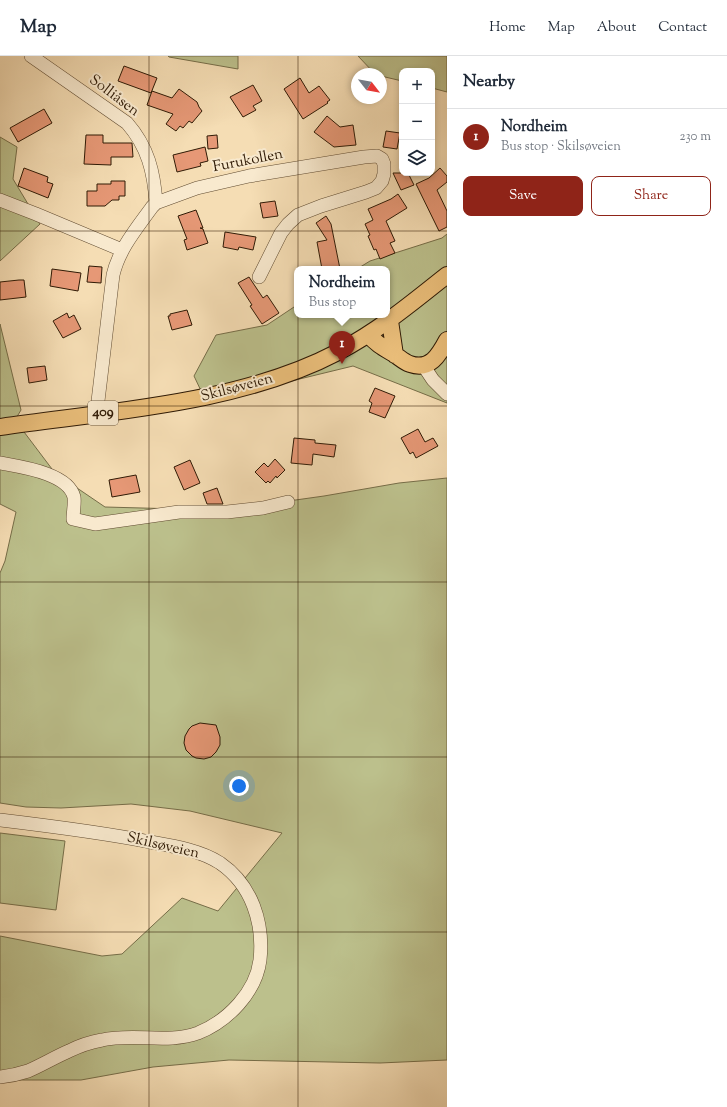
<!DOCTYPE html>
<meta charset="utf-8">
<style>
:root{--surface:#fff;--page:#f2f2f3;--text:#1f2937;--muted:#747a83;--line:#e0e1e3;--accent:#8f2418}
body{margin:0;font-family:"Sorts Mill Goudy",serif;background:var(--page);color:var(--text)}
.controls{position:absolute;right:12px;top:12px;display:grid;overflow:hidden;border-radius:8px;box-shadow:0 2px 6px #0003}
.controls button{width:36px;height:36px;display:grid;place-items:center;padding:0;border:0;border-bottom:1px solid var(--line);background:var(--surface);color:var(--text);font:20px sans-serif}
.compass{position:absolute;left:351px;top:12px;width:36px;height:36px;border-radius:50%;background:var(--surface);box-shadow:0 2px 6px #0003;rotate:121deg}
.you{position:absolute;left:239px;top:730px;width:14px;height:14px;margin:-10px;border:3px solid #fff;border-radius:50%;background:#1a73e8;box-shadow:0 0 0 6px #1a73e833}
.badge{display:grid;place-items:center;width:26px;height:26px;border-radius:50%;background:var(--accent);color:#fff;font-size:13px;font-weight:700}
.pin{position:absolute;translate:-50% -33px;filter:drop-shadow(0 1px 2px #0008)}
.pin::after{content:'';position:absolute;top:21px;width:14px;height:12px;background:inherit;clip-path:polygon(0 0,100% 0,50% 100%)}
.popup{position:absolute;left:294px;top:210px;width:96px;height:52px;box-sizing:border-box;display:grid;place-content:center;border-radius:8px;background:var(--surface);filter:drop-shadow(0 1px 3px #0005);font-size:13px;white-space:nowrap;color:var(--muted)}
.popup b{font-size:15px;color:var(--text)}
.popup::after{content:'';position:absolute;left:50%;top:100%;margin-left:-8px;border:8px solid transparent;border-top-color:var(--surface)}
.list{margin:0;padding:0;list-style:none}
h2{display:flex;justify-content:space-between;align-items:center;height:52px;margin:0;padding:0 16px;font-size:17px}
h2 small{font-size:13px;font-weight:400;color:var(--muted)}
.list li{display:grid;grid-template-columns:26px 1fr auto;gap:12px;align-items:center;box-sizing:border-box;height:56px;padding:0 16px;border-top:1px solid var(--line)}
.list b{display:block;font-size:15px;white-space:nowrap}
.list p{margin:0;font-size:13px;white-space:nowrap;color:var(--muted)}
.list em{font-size:13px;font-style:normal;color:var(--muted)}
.actions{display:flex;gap:8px;padding:12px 16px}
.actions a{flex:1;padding:9px 0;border:1px solid var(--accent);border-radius:8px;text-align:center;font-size:14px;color:var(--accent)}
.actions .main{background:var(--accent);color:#fff}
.icon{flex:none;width:22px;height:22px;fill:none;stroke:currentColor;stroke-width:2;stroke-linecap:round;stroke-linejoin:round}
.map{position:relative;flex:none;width:447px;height:1051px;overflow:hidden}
header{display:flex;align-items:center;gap:24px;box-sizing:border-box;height:56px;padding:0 20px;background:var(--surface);border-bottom:1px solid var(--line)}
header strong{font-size:19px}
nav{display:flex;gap:22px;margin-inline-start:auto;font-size:14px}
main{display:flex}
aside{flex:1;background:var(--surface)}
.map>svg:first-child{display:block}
.green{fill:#bcc08c;stroke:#766d48}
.building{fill:#e69876;stroke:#2f1a05}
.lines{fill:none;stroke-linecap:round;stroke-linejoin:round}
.minor-casing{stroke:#604b31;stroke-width:14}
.major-casing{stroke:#2f1a05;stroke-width:18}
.minor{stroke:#f8e9ce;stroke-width:13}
.major{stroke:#eabe7a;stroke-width:16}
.grid{fill:none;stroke:#2f1a05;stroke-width:1;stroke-opacity:0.55}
.labels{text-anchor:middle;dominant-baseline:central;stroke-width:4;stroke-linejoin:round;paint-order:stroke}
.shield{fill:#f8e9ce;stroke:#6b5841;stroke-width:1}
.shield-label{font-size:14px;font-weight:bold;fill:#2f1a05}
.street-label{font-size:15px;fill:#2f1a05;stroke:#f8e9ce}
</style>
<header>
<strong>Map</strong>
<nav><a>Home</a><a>Map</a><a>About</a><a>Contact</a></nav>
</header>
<main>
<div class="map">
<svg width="447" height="1051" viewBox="0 0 447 1051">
<rect width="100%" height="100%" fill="#f5ddb4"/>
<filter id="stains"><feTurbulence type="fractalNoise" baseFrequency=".005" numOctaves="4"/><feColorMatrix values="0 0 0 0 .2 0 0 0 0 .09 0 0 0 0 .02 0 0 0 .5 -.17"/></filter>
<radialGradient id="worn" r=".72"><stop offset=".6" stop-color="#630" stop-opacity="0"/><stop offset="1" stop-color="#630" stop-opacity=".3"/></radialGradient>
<path class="green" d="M168,0H238V13L169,1Z
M358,0H447V36L432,32V15H402V25L381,20V18H375Z
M0,81L17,91L13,123L40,168L0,205Z
M447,178V347L353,310L279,328L203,339L194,320L216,279L267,269L297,249V259H387V213H357L370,205L442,182Z
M0,268L21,354L15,364L55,417L105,451L179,453L253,450L324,440L399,427L447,422V1004L380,1007L229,1004L153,1011L81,1024H2L0,1025V880L102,900L122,898L182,842L218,855L282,777L190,755L131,748L61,752L26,751L0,747V517L5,505L16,456L0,448Z
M0,777L65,785L56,854L0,847Z"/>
<path class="building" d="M124,10L157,22L151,37L118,25Z
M300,22L309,37L319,30L330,44L327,46L328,47L303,63L284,33Z
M253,29L262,45L253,50L256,54L243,61L230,41Z
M179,33L197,46L199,51L202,55L192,67L189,65L183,72L180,70L176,75L166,68L173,58L147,49L152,35L172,42Z
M44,53L52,67L18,86L10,72Z
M327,60L340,71L353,69L356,89L334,91L314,76Z
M386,75L400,77L397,93L383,91Z
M86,79H103V87H132L133,101H111V109L84,108Z
M217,79L218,92L208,93L207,80Z
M205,91L208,105L200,107L201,110L177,116L173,99Z
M24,112L48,121L47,126L53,128L48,142L18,130Z
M440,112L447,120V126L437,134L447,155V171L439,175L416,128L429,122Z
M393,117H408L414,129L401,134Z
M111,125H125V140H119V144H112L105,150H87V135H97V128H111Z
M398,138L407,152L386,165L395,185L390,187L395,197L380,203L376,193L374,194L368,180L370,179L365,168L373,164L368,153L391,143Z
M275,145L278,160L263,162L260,147Z
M196,154L203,172H200L203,173L208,187L187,194L184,184L187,183L178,160Z
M326,160L331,168L340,213H322L317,186L327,184L316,167Z
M225,176L256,181L253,194L239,191L238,194L223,191Z
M89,210L102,211L101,227L87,226Z
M52,213L81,217L78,235L50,230Z
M249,221L263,242L267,239L279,257L262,268L250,250L252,249L238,227Z
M19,224H24L26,241L0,244V226Z
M187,254L192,269L172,274L168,260H170V258Z
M67,257L69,262L74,259L81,273L63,282L53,265Z
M45,310L47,324L29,327L27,312Z
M375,332L395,340L385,362L369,356L372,347L369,345Z
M418,373L425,386L433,382L438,390L416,402L413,396L410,398L401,382Z
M294,382L315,384V387L336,389L334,401L313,398L312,409L291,407Z
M275,403L285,414L277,422L276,420L270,427L268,425L266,427L255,416L264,407L268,411Z
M190,404L200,427L184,434L174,411Z
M136,419L140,436L112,441L109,424Z
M217,432L223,448H207L203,437Z
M200,667L216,669L220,681V689L216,696L211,701L204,703L196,702L192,700L186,694L184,687L185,680L189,673L192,670Z"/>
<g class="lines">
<g class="minor-casing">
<path id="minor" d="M31,0L127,67C148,91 154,116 156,147
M0,144L36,158L122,194
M423,309L433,324L447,338
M99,357L98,345L113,219C119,193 137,172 152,151L156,147L197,132L249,120L364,101L377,100L382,103L384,108V118L382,125L376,132L366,136L321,150L298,159L288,168L281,177L259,221
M0,407C21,411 68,417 74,441C75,447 73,457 73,463L95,468L179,456H227L263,452L288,446
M0,764C50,770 100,776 150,786C173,790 200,794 220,807C252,829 264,867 260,904C256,936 228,965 198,977C168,988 134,977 102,984C91,986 79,990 69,995C55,1001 42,1009 28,1015C19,1018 10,1020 0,1021"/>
</g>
<g class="major-casing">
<path id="major" d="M390,265L395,299
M369,279C376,288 384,292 394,298C399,301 404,306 410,308C430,315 439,299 447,284
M0,371C110,355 239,348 338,296C378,275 412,247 447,219"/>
</g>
<use href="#minor" class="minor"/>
<use href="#major" class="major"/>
</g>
<path class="grid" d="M149,0V1051M298,0V1051M0,175H447M0,350H447M0,526H447M0,701H447M0,876H447"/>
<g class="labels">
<rect class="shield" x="88" y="345" width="30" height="24" rx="3"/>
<g class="shield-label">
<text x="103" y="357">409</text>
</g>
<g class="street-label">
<text transform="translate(114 40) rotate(37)">Solliåsen</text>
<text transform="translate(248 105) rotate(-11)">Furukollen</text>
<text transform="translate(237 332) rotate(-15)">Skilsøveien</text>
<text transform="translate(163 790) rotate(13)">Skilsøveien</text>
</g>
</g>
<rect width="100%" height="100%" filter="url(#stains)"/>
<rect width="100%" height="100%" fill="url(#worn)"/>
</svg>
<div class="controls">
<button>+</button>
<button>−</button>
<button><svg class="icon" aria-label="layers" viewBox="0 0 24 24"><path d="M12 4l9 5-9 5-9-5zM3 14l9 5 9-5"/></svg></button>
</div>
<svg class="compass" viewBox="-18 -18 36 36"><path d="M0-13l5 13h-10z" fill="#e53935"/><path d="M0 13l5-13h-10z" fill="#747a83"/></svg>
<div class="you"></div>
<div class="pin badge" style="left:342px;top:308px">1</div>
<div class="popup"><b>Nordheim</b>Bus stop</div>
</div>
<aside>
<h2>Nearby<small></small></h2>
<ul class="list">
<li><span class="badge">1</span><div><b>Nordheim</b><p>Bus stop · Skilsøveien</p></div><em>230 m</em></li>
</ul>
<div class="actions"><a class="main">Save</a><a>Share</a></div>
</aside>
</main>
